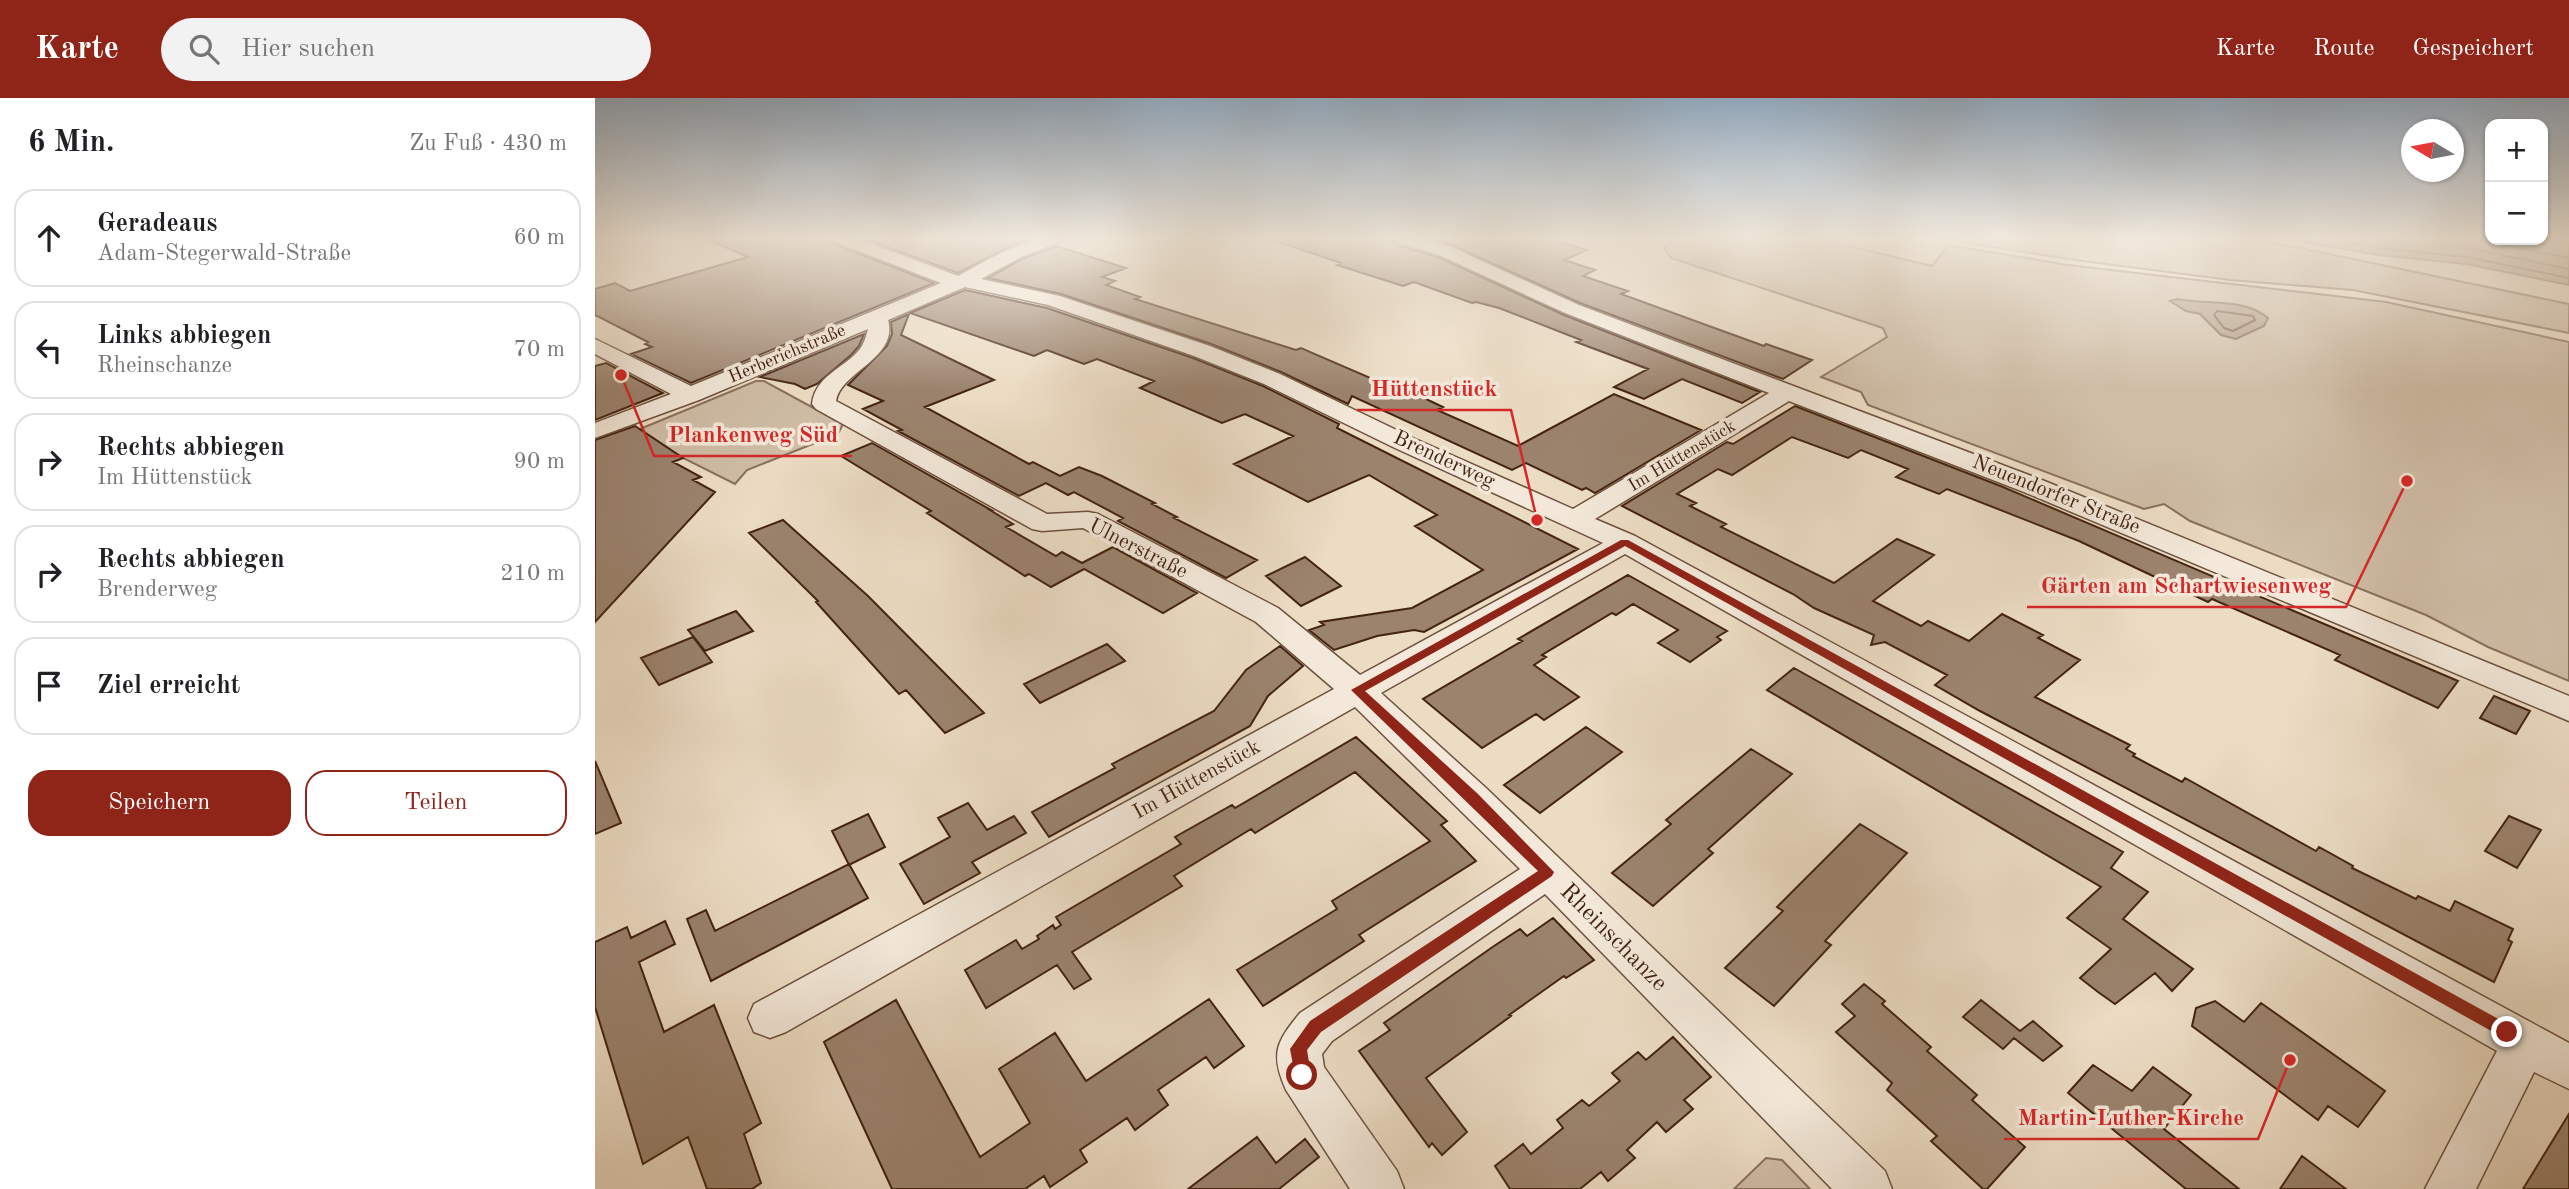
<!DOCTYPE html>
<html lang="de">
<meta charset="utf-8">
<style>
:root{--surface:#fff;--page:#f2f2f2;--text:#202124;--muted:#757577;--line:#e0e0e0;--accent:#8f2418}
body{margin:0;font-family:"Old Standard TT",serif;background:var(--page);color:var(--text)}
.controls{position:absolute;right:21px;top:21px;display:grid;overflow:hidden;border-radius:14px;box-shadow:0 2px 5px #0004}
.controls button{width:63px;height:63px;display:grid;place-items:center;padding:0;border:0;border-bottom:2px solid var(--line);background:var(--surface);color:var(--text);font:35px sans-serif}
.compass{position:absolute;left:1806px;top:21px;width:63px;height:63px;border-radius:50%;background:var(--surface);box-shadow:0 2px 5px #0004;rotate:280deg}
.stop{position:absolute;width:21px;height:21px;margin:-16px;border:5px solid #8f2418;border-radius:50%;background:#fff}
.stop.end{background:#8f2418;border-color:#fff;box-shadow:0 2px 7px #0008}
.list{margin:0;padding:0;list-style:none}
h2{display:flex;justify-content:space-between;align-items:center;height:91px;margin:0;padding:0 28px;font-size:30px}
h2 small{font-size:23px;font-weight:400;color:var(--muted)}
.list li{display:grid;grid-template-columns:46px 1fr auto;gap:21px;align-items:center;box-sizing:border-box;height:98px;margin:0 14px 14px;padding:0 14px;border:2px solid var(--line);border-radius:21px}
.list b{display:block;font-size:26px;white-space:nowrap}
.list p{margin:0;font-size:23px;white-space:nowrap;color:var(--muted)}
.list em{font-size:23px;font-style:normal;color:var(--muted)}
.actions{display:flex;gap:14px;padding:21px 28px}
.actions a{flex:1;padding:16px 0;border:2px solid var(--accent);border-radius:21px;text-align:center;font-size:24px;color:var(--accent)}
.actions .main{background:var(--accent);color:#fff}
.icon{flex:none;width:38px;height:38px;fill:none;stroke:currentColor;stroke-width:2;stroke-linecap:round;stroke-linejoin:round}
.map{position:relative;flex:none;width:1974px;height:1091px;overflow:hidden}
header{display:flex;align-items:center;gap:42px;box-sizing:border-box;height:98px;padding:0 35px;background:var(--accent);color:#fff}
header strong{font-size:33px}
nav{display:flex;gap:38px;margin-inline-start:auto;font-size:24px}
.search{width:490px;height:63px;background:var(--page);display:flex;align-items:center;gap:18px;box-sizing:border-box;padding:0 24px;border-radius:38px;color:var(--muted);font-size:26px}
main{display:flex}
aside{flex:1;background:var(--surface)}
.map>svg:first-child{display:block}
.green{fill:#cfbda6;stroke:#89705c;stroke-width:2}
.water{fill:#b39d87;stroke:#866c58;stroke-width:2}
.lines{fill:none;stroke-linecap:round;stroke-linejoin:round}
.shore{stroke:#7b604c;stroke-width:2}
.building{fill:#9b836e;stroke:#432311;stroke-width:2}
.minor-casing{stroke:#6d513e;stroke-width:3}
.minor{fill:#f3e8d9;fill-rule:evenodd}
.route{fill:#8f2418}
.labels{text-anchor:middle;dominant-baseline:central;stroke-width:7;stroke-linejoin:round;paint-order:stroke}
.far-street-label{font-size:18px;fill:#432311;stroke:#f3e8d9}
.street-label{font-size:21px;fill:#432311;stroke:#f3e8d9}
.near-street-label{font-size:24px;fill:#432311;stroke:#f3e8d9}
.leader{fill:none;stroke:#d62828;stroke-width:2.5}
.callout-dot{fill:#d62828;stroke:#f3e8d9;stroke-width:2.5}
.callout-label{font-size:23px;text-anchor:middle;font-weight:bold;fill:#d62828;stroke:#f3e8d9;stroke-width:7;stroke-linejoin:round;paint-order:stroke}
</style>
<header>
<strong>Karte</strong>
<div class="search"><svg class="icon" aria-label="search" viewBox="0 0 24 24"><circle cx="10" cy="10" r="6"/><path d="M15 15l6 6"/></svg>Hier suchen</div>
<nav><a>Karte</a><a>Route</a><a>Gespeichert</a></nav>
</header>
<main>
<aside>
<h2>6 Min.<small>Zu Fuß · 430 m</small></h2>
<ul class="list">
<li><svg class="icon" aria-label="ahead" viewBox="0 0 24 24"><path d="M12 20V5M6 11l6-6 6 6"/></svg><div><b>Geradeaus</b><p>Adam-Stegerwald-Straße</p></div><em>60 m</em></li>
<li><svg class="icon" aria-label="left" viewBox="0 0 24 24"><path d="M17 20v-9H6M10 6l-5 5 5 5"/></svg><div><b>Links abbiegen</b><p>Rheinschanze</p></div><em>70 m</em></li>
<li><svg class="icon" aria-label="right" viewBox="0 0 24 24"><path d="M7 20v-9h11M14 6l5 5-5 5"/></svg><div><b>Rechts abbiegen</b><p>Im Hüttenstück</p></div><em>90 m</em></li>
<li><svg class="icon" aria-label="right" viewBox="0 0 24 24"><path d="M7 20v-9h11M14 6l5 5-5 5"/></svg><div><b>Rechts abbiegen</b><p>Brenderweg</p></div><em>210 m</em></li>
<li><svg class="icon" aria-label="arrive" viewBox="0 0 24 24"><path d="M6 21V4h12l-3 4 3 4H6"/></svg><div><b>Ziel erreicht</b></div></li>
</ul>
<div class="actions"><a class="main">Speichern</a><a>Teilen</a></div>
</aside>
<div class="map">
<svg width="1974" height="1091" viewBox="0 0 1974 1091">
<rect width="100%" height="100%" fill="#ecdcc4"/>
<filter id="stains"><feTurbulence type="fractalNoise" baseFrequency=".00286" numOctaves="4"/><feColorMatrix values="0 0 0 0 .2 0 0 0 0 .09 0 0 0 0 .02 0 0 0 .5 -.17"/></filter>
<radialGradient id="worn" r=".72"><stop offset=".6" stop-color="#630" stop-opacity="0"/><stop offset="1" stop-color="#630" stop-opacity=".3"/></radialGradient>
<path class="green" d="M1082,140H1221L1337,168L1353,147L1473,167L1791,204L1974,244V583L1893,549L1831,517L1595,423L1569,406L1549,411L1273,307L1266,294L1226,279L1292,239L1288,230L1076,160L1069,150Z
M1341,140H1657L1974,206V235L1758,192L1635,182L1480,162Z
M161,283H169L248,326L243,336L152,372L140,386L88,360L45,331Z
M1171,1060L1187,1062L1215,1091H1139Z"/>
<path class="water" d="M1689,140H1895V142L1974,140V187L1871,166L1783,157Z
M1583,201C1612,207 1650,200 1673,220L1669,228L1641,241L1626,237L1605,216L1591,213L1575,203Z"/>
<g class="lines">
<path class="shore" d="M1727,140L1784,150L1872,159L1974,180
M1774,140L1873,150L1974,171
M1870,140L1974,160
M1622,213L1658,218L1660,222L1638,233L1629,230L1619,217Z"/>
</g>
<path class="building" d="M109,140H234L239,146L339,185L96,285L36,256L57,249L50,246L53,244L0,217V191L20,185L35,193L153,159Z
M268,140H428L435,141L412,150L363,175Z
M682,140H796L801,147L843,159L969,217L1165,294L1147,305L1087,281L1049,301L1019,289L1053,271L981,244L986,242L904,210L881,204L877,205L819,184L808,188L742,167L746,165L681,143Z
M833,140H952L992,152L969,162L1000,172L988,178L1033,193L1026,196L1169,248L1171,246L1217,262L1188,281L985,205L857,147Z
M461,148L531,170L507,179L520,183L511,187L545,199L540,201L701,252L706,250L782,283L787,280L848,309L842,312L923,348L1019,296L1106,332L1000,395L991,390L987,392L931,365L917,372L757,298L753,306L686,274L616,246L466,196L393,180L427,161Z
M370,192L452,210L598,260L668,288L744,326L742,330L983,451L829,534L819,532L782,538L739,552L714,532L729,527L725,524L817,510L888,472L820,428L842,417L774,377L713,404L639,366L698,338L650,316L627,325L545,290L559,283L502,261L489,266L452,252L439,258L315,215Z
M314,216L306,237L399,282L330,309L434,366L438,364L465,378L484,369L507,378L560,405L557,406L582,419L579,420L662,462L631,480L523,423L528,420L479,394L473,397L451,385L424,398L303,333L307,332L268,311L288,303L253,287L292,248L297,236L296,224Z
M269,236L264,248L256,257L222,286L210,291L200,286L165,279Z
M11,265L68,295L0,322V268Z
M1200,308L1408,389L1863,583L1843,610L1740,562L1745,557L1617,501L1613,504L1484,443L1352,391L1344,396L1301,379L1313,371L1266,352L1253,360L1197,339L1137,377L1123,371L1082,396L1101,405L1095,408L1131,426L1126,429L1239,485L1302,441L1339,457L1278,503L1326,528L1333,523L1374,543L1407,516L1448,537L1443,540L1485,562L1440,599L1535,647L1531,651L1540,656L1538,658L1587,684L1590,680L1721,753L1724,749L1758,768L1757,770L1821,801L1823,798L1855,813L1860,803L1918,831L1913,842L1917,844L1899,884L1385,613L1340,587L1352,577L1290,544L1276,547L1279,537L1219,510L1198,496L1027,408L1132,344L1138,346Z
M40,328L88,360L78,364L106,379L98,382L120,394L0,524V342Z
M277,345L396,412H395L418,426L411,429L461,458L467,454L487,465L518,449L602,495L568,515L489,471L456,489L434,476L430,478L332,415L336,413L246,358Z
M188,422L273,498L389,615L350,635L311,592L304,596L221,504L223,503L154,435Z
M710,459L746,488L706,508L671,478Z
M1033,477L1132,533L1122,539L1126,542L1095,564L1063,545L1083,532L1038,506L1021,517L1017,515L947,557L951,559L939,567L984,599L949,622L941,616L887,650L828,601L927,543L923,541Z
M141,513L158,533L110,553L93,532Z
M98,539L117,564L64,587L46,560Z
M512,546L530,563L445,605L429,586Z
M685,548L708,568L673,598L655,628L454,739L437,714L520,670L517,666L619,613L651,572Z
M1199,570L1528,754L1516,770L1553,794L1528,821L1598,871L1577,893L1560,875L1520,906L1503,894L1485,880L1516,851L1472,820L1506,789L1172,592Z
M1899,598L1935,613L1921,636L1885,620Z
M991,629L1027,654L945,715L909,687Z
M761,639L852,723L846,727L881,763L764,837L769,843L668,908L642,872L742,811L737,803L835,743L760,674L660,735L656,731L579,778L587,788L477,854L496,881L479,891L462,867L391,910L370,872L421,842L427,851L444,841L442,838L458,827L460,831L466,827L461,819L586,746L580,739L637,707L640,710Z
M1156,651L1197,676L1113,751L1118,755L1058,808L1017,775L1076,726L1071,722Z
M0,663L26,725L0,736Z
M373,705L392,732L419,718L431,735L377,764L385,775L329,806L305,766L355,739L343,720Z
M273,716L290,749L254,767L237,733Z
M1914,718L1946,732L1922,770L1890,753Z
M1265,726L1312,755L1230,843L1236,847L1179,908L1130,870L1188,813L1182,809Z
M254,766L273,800L116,883L92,821L111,812L120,833Z
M958,820L999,862L971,880L969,878L914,917L916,918L831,980L872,1034L847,1057L837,1045L834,1049L764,953L795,932L789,925L899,848L925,831L932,838Z
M70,823L80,846L44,864L69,934L119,907L166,1025L149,1036L166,1085L157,1091H112L93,1039L48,1066L0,909V844L32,829L36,840Z
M1269,886L1290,903L1287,906L1336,949L1332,953L1382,997L1377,1002L1430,1049L1392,1091H1388L1336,1043L1342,1038L1292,992L1297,985L1241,934L1260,918L1247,906Z
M614,901L649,948L619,970L611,959L563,992L573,1007L540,1032L532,1020L485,1052L492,1064L455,1089L449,1078L430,1091H297L229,944L301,902L385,1059L435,1025L404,971L460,935L491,983Z
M1386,902L1425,933L1438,923L1467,948L1448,963L1419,940L1408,951L1368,919Z
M1620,903L1649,924L1666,905L1790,993L1763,1029L1733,1008L1723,1022L1597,928L1601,910Z
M1078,939L1116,979L1089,1002L1098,1011L1071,1034L1062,1024L1032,1052L1040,1060L1013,1083L1006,1074L985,1091H915L900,1068L928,1046L936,1056L968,1030L962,1022L987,1002L994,1008L1025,983L1017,975L1043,954L1051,962Z
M1498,967L1537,993L1558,969L1596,997L1569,1031L1644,1091H1591L1473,995Z
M1974,1016V1091H1928Z
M662,1039L681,1065L710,1041L724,1059L684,1091H593Z
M1707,1058L1751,1091H1685Z"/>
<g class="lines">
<g class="minor-casing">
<path id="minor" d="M237,140H261L363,178C398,159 426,140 467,140L464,144L426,159L386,181L465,198L615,248L685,276L818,340L978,411L1174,295L970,215L844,157L802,144L799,140H825L856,149L984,207L1447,382L1974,598V623L1429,394L1194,303L1000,421L1040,438L1974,945V991L1939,974L1881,1091H1830L1902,953L1030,456L786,595L891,690L1290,1073L1297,1091H1237L950,796L737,943L727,956L729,969L802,1073L809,1091H755L691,992C675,956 681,944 705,915L925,771L760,609L191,934L175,940L159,934L153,920L159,906L739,591L661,524L488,430L447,433L437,431L221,311L217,306C220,278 248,271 264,252C269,246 271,238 273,231L104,302L0,340V325L76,296L0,256V241L96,288L346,185L240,144ZM370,189L453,207L599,258L669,286L800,350L1008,445L765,577L683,510L503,416L493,414L452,416L241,303C245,274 304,260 293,222Z"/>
</g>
<use href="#minor" class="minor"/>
</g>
<linearGradient id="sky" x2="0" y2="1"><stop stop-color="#93abc1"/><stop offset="0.48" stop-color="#f6efe4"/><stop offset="1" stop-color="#f6efe4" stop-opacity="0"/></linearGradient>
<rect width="1974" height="292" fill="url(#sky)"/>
<path class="route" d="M1026,442H1033L1918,929L1920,934L1918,939L1912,941L1907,939L1030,448L770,593L883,696L959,774L957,778L726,934L712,952L716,977L713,982L707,985L701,982L695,951L715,923L943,773L756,592Z"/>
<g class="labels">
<g class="far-street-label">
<text transform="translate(192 256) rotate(-23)">Herberichstraße</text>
<text transform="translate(1087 358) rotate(-31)">Im Hüttenstück</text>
</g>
<g class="street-label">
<text transform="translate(849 362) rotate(25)">Brenderweg</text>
<text transform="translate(1461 397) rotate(22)">Neuendorfer Straße</text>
<text transform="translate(543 451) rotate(27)">Ulnerstraße</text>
<text transform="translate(602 682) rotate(-29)">Im Hüttenstück</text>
</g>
<g class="near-street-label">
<text transform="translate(1018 840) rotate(45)">Rheinschanze</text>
</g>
</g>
<path class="leader" d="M942 422L916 312H762M26 277L59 358H257M1812 383L1751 509H1432M1695 962L1663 1041H1409"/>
<g class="callout-dot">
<circle cx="942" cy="422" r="7"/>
<circle cx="26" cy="277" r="7"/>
<circle cx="1812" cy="383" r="7"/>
<circle cx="1695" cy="962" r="7"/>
</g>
<g class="callout-label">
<text x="839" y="298">Hüttenstück</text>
<text x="158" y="344">Plankenweg Süd</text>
<text x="1591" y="495">Gärten am Schartwiesenweg</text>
<text x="1536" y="1027">Martin-Luther-Kirche</text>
</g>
<rect width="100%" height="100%" filter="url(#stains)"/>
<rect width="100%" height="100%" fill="url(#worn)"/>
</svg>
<div class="controls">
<button>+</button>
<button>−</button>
</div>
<svg class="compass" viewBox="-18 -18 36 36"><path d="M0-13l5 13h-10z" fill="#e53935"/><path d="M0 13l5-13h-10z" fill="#757577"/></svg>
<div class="stop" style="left:707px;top:977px"></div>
<div class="stop end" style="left:1912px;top:934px"></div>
</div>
</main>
